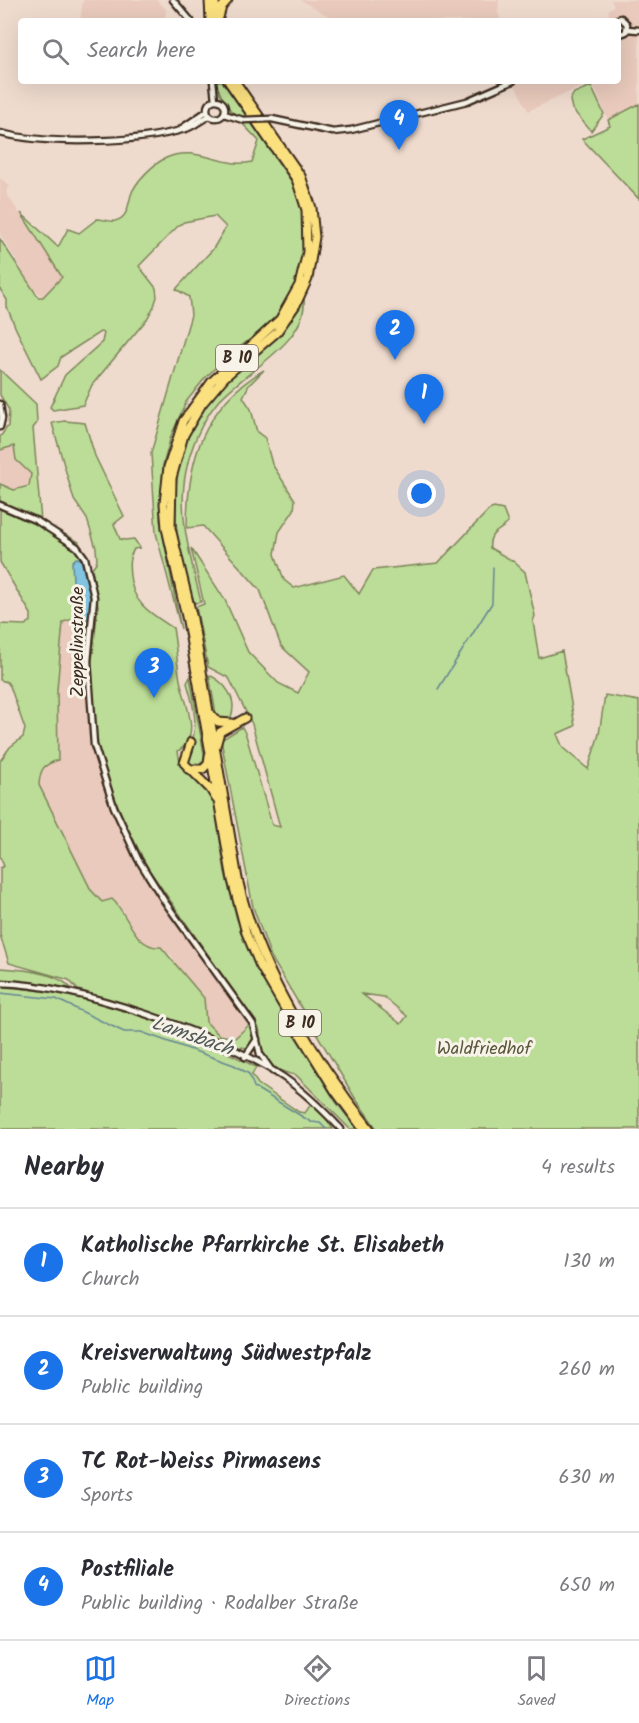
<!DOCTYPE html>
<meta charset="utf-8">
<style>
:root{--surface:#fff;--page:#f7f7f7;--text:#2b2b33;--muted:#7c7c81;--line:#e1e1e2;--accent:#1a73e8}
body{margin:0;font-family:Kalam,sans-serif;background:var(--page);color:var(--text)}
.you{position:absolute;left:422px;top:494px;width:21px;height:21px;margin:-15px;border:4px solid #fff;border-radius:50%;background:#1a73e8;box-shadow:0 0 0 9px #1a73e833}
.badge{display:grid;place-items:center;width:39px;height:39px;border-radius:50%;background:var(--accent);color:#fff;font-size:20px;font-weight:700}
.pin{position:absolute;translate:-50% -50px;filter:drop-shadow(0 2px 3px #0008)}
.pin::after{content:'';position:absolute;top:32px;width:21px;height:18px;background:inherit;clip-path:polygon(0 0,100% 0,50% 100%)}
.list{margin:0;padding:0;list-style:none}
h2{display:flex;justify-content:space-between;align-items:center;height:78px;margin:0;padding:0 24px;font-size:26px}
h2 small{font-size:20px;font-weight:400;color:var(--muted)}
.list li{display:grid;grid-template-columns:39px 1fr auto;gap:18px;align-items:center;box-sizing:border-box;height:108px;padding:0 24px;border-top:2px solid var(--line)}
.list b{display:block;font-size:22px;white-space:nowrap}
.list p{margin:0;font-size:20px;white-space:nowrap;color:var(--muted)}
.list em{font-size:20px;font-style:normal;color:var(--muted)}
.icon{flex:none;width:33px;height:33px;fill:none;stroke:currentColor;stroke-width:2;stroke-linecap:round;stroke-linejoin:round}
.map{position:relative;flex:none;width:639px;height:1129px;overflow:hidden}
.search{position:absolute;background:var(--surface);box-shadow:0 6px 24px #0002;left:18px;right:18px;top:18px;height:66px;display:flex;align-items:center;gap:15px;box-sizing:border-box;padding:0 21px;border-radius:6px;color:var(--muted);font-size:22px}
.sheet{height:510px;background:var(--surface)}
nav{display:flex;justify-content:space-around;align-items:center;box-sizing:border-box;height:84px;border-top:2px solid var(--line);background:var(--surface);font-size:16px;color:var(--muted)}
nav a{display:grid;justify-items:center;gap:3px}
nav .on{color:var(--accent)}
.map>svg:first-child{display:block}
.built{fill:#e9cabc}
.green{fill:#bcdd97;stroke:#7c845a;stroke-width:1.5;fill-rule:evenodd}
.water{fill:#81c4e2;stroke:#658694;stroke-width:1.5}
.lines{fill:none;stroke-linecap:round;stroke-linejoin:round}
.stream{stroke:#658694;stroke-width:1.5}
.secondary-casing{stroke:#3b2a1e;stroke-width:9}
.highway-casing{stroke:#3b2a1e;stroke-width:11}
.secondary{stroke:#f7f3e8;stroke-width:4.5}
.highway{stroke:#fbe080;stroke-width:7}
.secondary-bridge-casing{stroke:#3b2a1e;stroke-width:9;stroke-linecap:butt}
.secondary-bridge{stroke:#f7f3e8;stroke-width:4.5}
.labels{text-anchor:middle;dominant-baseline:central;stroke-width:6;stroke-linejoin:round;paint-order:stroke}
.shield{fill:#f7f3e8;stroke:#73665b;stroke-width:1.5}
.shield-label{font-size:16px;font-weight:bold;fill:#3b2a1e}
.street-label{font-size:18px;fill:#3b2a1e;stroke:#f7f3e8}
.park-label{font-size:18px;fill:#5b573c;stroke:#f7f3e8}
.water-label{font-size:20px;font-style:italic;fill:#505859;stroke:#f7f3e8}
</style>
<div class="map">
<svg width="639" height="1129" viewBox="0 0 639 1129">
<rect width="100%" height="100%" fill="#efdbce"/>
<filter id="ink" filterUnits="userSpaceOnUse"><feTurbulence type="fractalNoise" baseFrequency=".0167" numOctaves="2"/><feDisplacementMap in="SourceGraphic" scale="12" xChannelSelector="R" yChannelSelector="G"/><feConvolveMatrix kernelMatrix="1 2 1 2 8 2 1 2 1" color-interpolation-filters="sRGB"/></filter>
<g filter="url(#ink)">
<path class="built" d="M83,0H157L166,9L165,21H80Z
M300,0H499L498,12L501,21H337Z
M611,0H639V104L608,120L592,82L528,111L513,81H618V21H608L609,9L614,6Z
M0,178L10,186L6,193L62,277L43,297L33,288L0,234Z
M14,446L16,460L32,474L29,485L15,490L0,484V450Z
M73,619L95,622L91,669L97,743L123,819L135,846L176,912L252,1019L235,1038L219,1035L206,1022L204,1014L171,955L142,942L120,906L102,902L91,890L39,785V771L46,764L58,760L57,690L63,621Z"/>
<path class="green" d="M216,81H222L294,185L303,213L304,251L296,283L273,322L225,358L205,378L186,402L171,436L163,465L160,520L181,629L156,533L151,453L191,315L189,297L176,289L213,249L226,227L215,216L184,222L178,226L139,266L156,288L157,297L154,306L147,319L92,385L83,405L53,410L50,407L65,375L102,342L104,333L100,332L61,357L58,366L41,379L16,329L7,307V300L0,289V239L38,297H43L62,277L21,213L58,247L68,229L79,233L97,219C103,219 110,222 115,221C128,218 128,205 131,195C135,182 153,164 166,158C196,144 223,169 252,162L259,141C241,121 222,107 216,81Z
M591,86L604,114L591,131L572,109L570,100L574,93Z
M639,104V199L582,139L610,126L608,120Z
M304,298C309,344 240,373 216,404C201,423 191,447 186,471C177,515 191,559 201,602L195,603C189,592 187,577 183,564C167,499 174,435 223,384C252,355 287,337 304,298Z
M0,370L36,404L37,423L33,428L41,521L79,542L91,594L90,620L73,619L63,622L57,690L58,760C43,765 40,769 39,785L91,890L102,902L112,899C129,914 134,949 161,947L204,998L206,1022L219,1035L235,1038L250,1024L255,1039L248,1048L230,1046L144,1010L78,990L69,980L9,963L0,935V868L4,866L0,857V761L10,747L23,737L25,729L10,686L7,682L0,680V624L25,625L31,621V614L0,562V507L39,525L41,521L0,503V484L14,490L29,486L31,474L16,460L14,446L0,450V437L8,426L9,410L0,395Z
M264,370L249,385L243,397L251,409L257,432L265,438L272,464L295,500L294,510L279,532L275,554L284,580L294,588L344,575L359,594L373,570L438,563L489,510L494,508L503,510L508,523C499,532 488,532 490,548L513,561L525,572L535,616L533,621L539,658L562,651L575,726L557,734L563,748L588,769L599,734L605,695L639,701V1129H377L355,1098L271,957L253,907L221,740L242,727L246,735L272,825L280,827L252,724L229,678L208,667L196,607L204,604L191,548L225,600L248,652L278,683L298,693L309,672L281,646L260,590L203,526L187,528C187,461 203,406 264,370ZM362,994L384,997L407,1016L401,1024Z
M65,421L85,423L95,456L124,516L114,524L120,539L125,540L134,539L140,548L134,549C128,559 129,565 130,576C133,604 150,613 173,628C176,645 177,663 180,680C184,701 203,736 178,751L180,763L187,774L192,775L210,794L215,807L225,872L237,919L261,977L336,1102L357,1129H350L296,1075C282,1073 262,1063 260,1047C259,1040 261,1034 259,1028L149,870L123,819L101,762L97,743L91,669L98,606L92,568L97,561L96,548L87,519L74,500L52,423Z
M209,675C225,682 238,699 231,717L225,720L216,714Z
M190,677L205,759L201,762L203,765L193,768L187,761C198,728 197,716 187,683Z
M0,968C21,969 57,972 71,988L0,980Z
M0,987C89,990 178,1027 256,1067L252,1075L258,1084L299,1112L305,1113L311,1104L324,1115L333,1129H0Z"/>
<path class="water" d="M76,558L81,559L90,595L89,619L75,618L72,562Z"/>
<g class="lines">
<path class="stream" d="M438,689L492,603L493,567
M0,993L56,999L124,1032H141L234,1065L249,1074L254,1087L311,1122L320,1123L326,1129"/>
<g class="secondary-casing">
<path id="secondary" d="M173,0L191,21
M612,21L621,18L627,24L626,32L618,35
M627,29L639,30
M213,81L215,100
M207 109a9 9 0 1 1 18 0a9 9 0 1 1-18 0Z
M224,114L243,120
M272,119L333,132L351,130L467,101L513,81
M182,128L207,111
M0,133C48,145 138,143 185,129C194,127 201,119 210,116
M0,404L2,418L0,427
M0,505L37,521L77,547L85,558L94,597L88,661L94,745L114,807L138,859L165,902L253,1024L260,1054L272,1071
M0,983C80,985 216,1033 283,1077C305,1092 323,1110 341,1129
M245,1057L257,1039"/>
</g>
<g class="highway-casing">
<path id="highway" d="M209,0L210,21
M215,0L216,18
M218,21L222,7L228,0
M228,81L296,179L306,210L307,252L299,285L280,319L212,381L183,421L168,467L164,504L166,528L187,621L232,880L246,933L260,966L296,1028L335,1091L363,1129
M235,81L301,176L312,208L315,237L308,279L296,305L277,332L225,377L202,404L184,435L172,478L171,528L193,619L238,879C257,966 315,1060 370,1129
M211,714L218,722L232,723
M191,742L184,763L210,789L216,799
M216,746L220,732L245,718
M188,769H203L208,764L209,756"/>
</g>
<use href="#secondary" class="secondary"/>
<use href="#highway" class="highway"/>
<g class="secondary-bridge-casing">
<path id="secondary-bridge" d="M243,120L272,119"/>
</g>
<use href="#secondary-bridge" class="secondary-bridge"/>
</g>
</g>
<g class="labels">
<g class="shield">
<rect x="216" y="345" width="42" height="26" rx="4.5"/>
<rect x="279" y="1010" width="42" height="26" rx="4.5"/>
</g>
<g class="shield-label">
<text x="237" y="358">B 10</text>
<text x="300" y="1023">B 10</text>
</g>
<g class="street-label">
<text transform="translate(78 642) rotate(-90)">Zeppelinstraße</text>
</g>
<g class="park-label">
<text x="484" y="1049">Waldfriedhof</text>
</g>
<g class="water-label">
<text transform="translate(192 1037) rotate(19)">Lamsbach</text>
</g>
</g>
</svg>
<div class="you"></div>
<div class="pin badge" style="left:424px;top:424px">1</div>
<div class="pin badge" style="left:395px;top:360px">2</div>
<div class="pin badge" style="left:154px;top:698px">3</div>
<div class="pin badge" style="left:399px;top:150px">4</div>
<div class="search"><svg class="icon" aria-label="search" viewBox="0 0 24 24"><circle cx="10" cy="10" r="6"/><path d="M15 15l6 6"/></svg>Search here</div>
</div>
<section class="sheet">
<h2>Nearby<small>4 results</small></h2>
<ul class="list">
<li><span class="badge">1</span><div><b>Katholische Pfarrkirche St. Elisabeth</b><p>Church</p></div><em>130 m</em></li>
<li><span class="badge">2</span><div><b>Kreisverwaltung Südwestpfalz</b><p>Public building</p></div><em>260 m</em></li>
<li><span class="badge">3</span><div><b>TC Rot-Weiss Pirmasens</b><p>Sports</p></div><em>630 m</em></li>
<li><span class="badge">4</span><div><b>Postfiliale</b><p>Public building · Rodalber Straße</p></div><em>650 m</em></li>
</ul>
</section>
<nav>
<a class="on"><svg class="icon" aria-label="map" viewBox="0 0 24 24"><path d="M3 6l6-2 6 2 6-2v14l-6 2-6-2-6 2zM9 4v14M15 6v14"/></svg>Map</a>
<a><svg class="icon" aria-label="directions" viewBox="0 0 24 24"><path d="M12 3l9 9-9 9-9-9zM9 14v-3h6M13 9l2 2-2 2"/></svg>Directions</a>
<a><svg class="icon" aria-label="saved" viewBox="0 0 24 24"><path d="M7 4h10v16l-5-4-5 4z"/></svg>Saved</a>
</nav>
